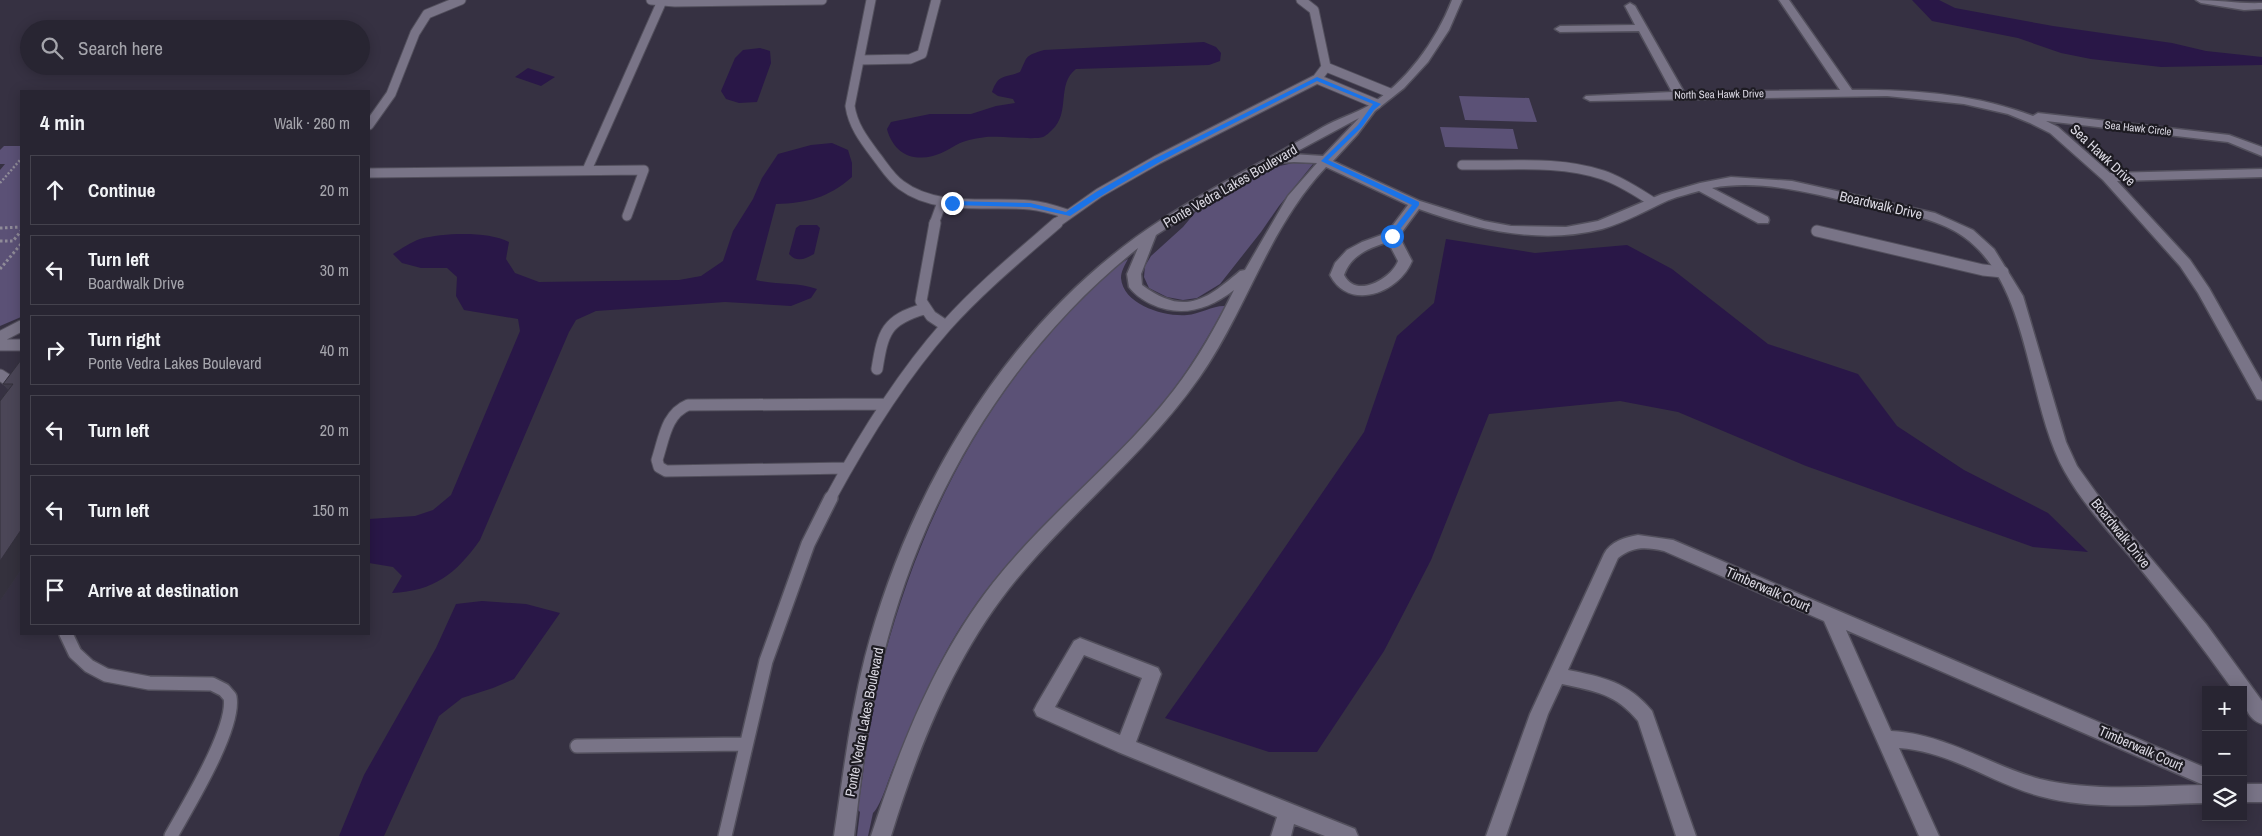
<!DOCTYPE html>
<meta charset="utf-8">
<style>
:root{--surface:#282532;--page:#34313e;--text:#f1f3f6;--muted:#a5a5ac;--line:#44424d}
body{margin:0;font-family:"Archivo Narrow",sans-serif;background:var(--page);color:var(--text)}
.controls{position:absolute;right:15px;bottom:15px;display:grid;overflow:hidden;border-radius:0px;box-shadow:0 2px 12px #0003}
.controls button{width:45px;height:45px;display:grid;place-items:center;padding:0;border:0;border-bottom:1px solid var(--line);background:var(--surface);color:var(--text);font:25px sans-serif}
.stop{position:absolute;width:15px;height:15px;margin:-11px;border:4px solid #1a73e8;border-radius:50%;background:#fff}
.stop.end{background:#1a73e8;border-color:#fff;box-shadow:0 1px 5px #0008}
.list{margin:0;padding:0;list-style:none}
h2{display:flex;justify-content:space-between;align-items:center;height:65px;margin:0;padding:0 20px;font-size:21px}
h2 small{font-size:16px;font-weight:400;color:var(--muted)}
.list li{display:grid;grid-template-columns:32px 1fr auto;gap:15px;align-items:center;box-sizing:border-box;height:70px;margin:0 10px 10px;padding:0 10px;border:1px solid var(--line);border-radius:0px}
.list b{display:block;font-size:19px;white-space:nowrap}
.list p{margin:0;font-size:16px;white-space:nowrap;color:var(--muted)}
.list em{font-size:16px;font-style:normal;color:var(--muted)}
.icon{flex:none;width:28px;height:28px;fill:none;stroke:currentColor;stroke-width:2;stroke-linecap:round;stroke-linejoin:round}
.map{position:relative;flex:none;width:2262px;height:836px;overflow:hidden}
.search{position:absolute;background:var(--surface);box-shadow:0 2px 12px #0003;left:20px;top:20px;width:350px;height:55px;display:flex;align-items:center;gap:12px;box-sizing:border-box;padding:0 18px;border-radius:28px;color:var(--muted);font-size:19px}
.panel{position:absolute;background:var(--surface);box-shadow:0 2px 12px #0003;left:20px;top:90px;width:350px;height:545px;border-radius:0px}
.map>svg:first-child{display:block}
.green{fill:#5b5176}
.water{fill:#291747}
.lines{fill:none;stroke-linecap:round;stroke-linejoin:round}
.lane-far2-casing{stroke:#524f5c;stroke-width:11}
.lane-far1-casing{stroke:#524f5c;stroke-width:13}
.lane-casing{stroke:#524f5c;stroke-width:16}
.street-casing{stroke:#524f5c;stroke-width:3}
.path-far1{stroke:#8f8b98;stroke-width:2.5;stroke-dasharray:2 2;stroke-linecap:butt}
.path{stroke:#8f8b98;stroke-width:3;stroke-dasharray:2.5 2.5;stroke-linecap:butt}
.lane-far2{stroke:#797487;stroke-width:9}
.lane-far1{stroke:#797487;stroke-width:11}
.lane{stroke:#797487;stroke-width:13}
.street{fill:#797487;fill-rule:evenodd}
.wall{fill:#403c4b}
.shaded-wall{fill:#34313d}
.building{fill:#4b4657;stroke:#34313d}
.route{fill:#1a73e8}
.labels{text-anchor:middle;dominant-baseline:central;stroke-width:4.5;stroke-linejoin:round;paint-order:stroke}
.far-street-label{font-size:11px;fill:#dbd9e3;stroke:#1d1b22}
.street-label{font-size:14px;fill:#dbd9e3;stroke:#1d1b22}
</style>
<div class="map">
<svg width="2262" height="836" viewBox="0 0 2262 836">
<rect width="100%" height="100%" fill="#363142"/>
<path class="green" d="M1459,96L1529,98L1537,122L1465,120Z
M1440,127L1513,129L1518,149L1445,147Z
M4,146H21V317L0,326V170L5,164H0V150Z
M1293,163L1313,164L1279,206L1261,232L1220,284L1197,298L1183,300L1167,297L1149,288L1144,277L1145,266L1151,256L1183,227L1199,208L1267,169Z
M1128,259C1125,265 1121,271 1121,278C1123,305 1165,317 1187,315C1199,314 1215,305 1225,306L1224,308C1200,352 1173,395 1139,432C1082,493 1013,546 967,617C936,663 916,715 894,766C889,777 881,806 873,813L868,836H857L860,812L858,810C865,759 871,707 884,658C916,539 967,428 1049,335C1069,311 1101,274 1128,259Z"/>
<path class="water" d="M1912,0H1939L1955,8L2053,26L2172,43L2206,51L2262,57V65L2161,67L2091,59L2061,53L2018,38L1932,21Z
M1204,42L1216,47L1221,53L1220,61L1209,65L1076,69C1056,84 1071,113 1052,130C1050,132 1046,136 1043,137C1035,140 999,136 986,137C978,138 967,140 960,143C945,151 933,160 914,157C900,155 890,142 887,129L891,122L930,114H971L996,106L1015,103L1013,99L998,96L992,92C999,73 1004,79 1020,72C1028,56 1024,56 1044,50Z
M760,48L770,51L771,63L757,102L739,103L726,99L721,91L735,58L743,50Z
M528,68L555,77L541,86L515,77Z
M832,143L848,150L852,163V177C828,198 807,203 776,204L756,280C776,285 797,282 817,289L811,298L791,306L725,302L596,311L576,320L569,332L480,540C456,574 434,591 392,593L402,576L393,567L369,563V519L415,516L433,510L451,495L520,331L518,319L464,310L456,296L457,277L447,268H421L402,263L393,254C401,249 411,242 420,239C444,233 487,231 509,242L506,259L515,273L539,282L679,280L701,276L723,261L733,231L753,199L762,178L778,154L811,145Z
M800,225H817L820,228L814,254C805,259 797,263 789,254L796,228Z
M1446,239L1535,253L1627,245L1672,269L1768,344L1858,374L1897,426L1964,470L2048,513L2088,552L2033,547L1806,466L1678,412L1620,401L1489,414L1431,560L1384,651L1317,752H1269L1165,718L1250,598L1364,432L1397,336L1434,303Z
M482,601L526,604L560,613L514,679L493,688L462,698L439,716L384,836H339L364,775L436,648L456,604Z"/>
<g class="lines">
<g class="lane-far2-casing">
<path id="lane-far2" d="M651,0L675,2L822,0
M871,0L850,106C853,126 864,140 876,156C884,166 890,177 901,185C937,212 988,201 1030,205C1043,206 1055,210 1067,214
M859,60L910,59L922,54L936,0
M1326,67L1390,93
M1317,79L1377,104
M369,125L391,94L415,33L427,14L461,0
M1462,165C1508,166 1558,160 1603,175C1621,181 1637,192 1653,202
M587,170L662,1
M369,173L644,170L627,216
M934,224L942,202
M1055,224L1099,193L1157,160L1317,79L1326,67L1325,62L1314,10L1301,0"/>
</g>
<g class="lane-far1-casing">
<path id="lane-far1" d="M935,223L921,301L931,316L946,326
M1817,231L1983,270L2003,272
M0,337L21,326
M0,345H21
M877,369C883,332 886,320 924,309
M0,375L14,384H21
M847,468L666,471L659,467L657,460C664,439 666,414 688,405L886,404
M830,499C863,438 900,378 946,326C980,288 1019,256 1057,223"/>
</g>
<g class="lane-casing">
<path id="lane" d="M66,634L75,653L89,666L106,675L149,683L212,684L224,690L230,697C236,728 187,807 171,836
M577,746L745,744
M725,836L766,661L808,544L831,498"/>
</g>
<g class="street-casing">
<path id="street" d="M1452,0H1462L1449,30L1428,62L1404,88L1375,111L1357,135L1333,161L1420,201L1484,221L1511,226L1566,227L1598,221L1662,194L1700,183L1731,177L1792,181L1935,213L1973,230L1994,249L2023,296L2066,442L2077,466L2097,494L2206,624L2262,701V724C2247,719 2243,704 2243,690H2233C2201,645 2168,602 2133,560C2109,532 2083,504 2065,472C2026,403 2031,285 1964,237C1938,217 1890,211 1858,204C1811,193 1761,179 1712,188L1768,217L1769,220L1768,223H1758L1699,191C1689,194 1679,196 1669,200C1647,210 1626,222 1602,229C1541,245 1477,230 1419,209L1399,236L1412,261C1399,293 1349,312 1330,275L1335,263L1347,250L1362,242L1387,233L1408,205L1326,167C1268,228 1247,310 1199,378C1150,448 1083,502 1027,567C959,644 921,739 891,836H871C900,747 935,657 993,583C1048,513 1120,460 1174,390C1198,359 1217,325 1234,290C1208,310 1181,318 1151,304C1143,300 1134,294 1129,287L1127,274L1138,248C1009,351 922,498 883,657C868,716 861,776 854,836H834C843,776 850,716 865,657C910,486 1010,318 1161,220C1213,186 1269,159 1323,127C1337,119 1354,114 1368,106C1406,83 1436,41 1452,0ZM1359,118L1323,156L1292,154ZM1294,162L1317,163L1288,196L1245,270L1240,271C1205,301 1184,316 1142,285L1141,274L1156,235L1217,196L1276,163ZM1388,242L1398,261C1391,279 1356,299 1344,275C1351,255 1369,248 1388,242Z
M1779,0H1789L1852,90C1912,89 1977,94 2033,116L2038,113L2229,135L2262,147V156L2228,142L2046,121L2058,127L2110,173L2262,169V177L2117,181L2190,260L2209,288L2262,382V400L2257,399L2198,293L2180,266L2103,180L2050,133L2030,123L2008,114L1964,104L1887,96L1590,101L1584,98L1586,96L1672,92L1639,31L1560,32L1555,29L1560,26L1635,25L1625,6L1630,3L1635,6L1684,92L1840,90Z
M2196,0C2218,0 2240,4 2262,3V9L2244,10L2201,3Z
M1638,535L1673,540L2206,768V803C2151,804 2093,811 2039,796C1992,783 1949,751 1899,748L1939,836H1919L1824,621L1664,551C1646,547 1633,546 1618,558L1568,670C1603,677 1628,682 1652,711L1696,836H1676L1638,721C1616,694 1595,691 1562,684L1548,714L1506,836H1486L1530,714L1604,554C1610,542 1625,537 1638,535ZM1846,630L2199,783L2204,785C2150,786 2093,792 2040,779C1988,765 1947,734 1891,731Z
M1080,638L1158,668L1161,674L1136,742L1355,829L1358,836H1325L1294,824L1291,836H1271L1277,817L1118,752L1037,716L1034,710L1037,704L1074,641ZM1084,655L1142,678L1120,735L1055,707Z
M2243,784H2262V802H2243Z"/>
</g>
<path class="path-far1" d="M0,183L21,159"/>
<path class="path" d="M0,228L21,227
M0,241H13L21,231
M0,269L21,244"/>
<use href="#lane-far2" class="lane-far2"/>
<use href="#lane-far1" class="lane-far1"/>
<use href="#lane" class="lane"/>
<use href="#street" class="street"/>
</g>
<path class="wall" d="M21,360V570L0,601V401L8,390L3,384Z"/>
<path class="shaded-wall" d="M21,530V570L0,601V561Z"/>
<path class="building" d="M21,360V530L0,561V401L13,384H3Z"/>
<path class="route" d="M1317,77L1381,104L1374,110L1362,127L1328,160L1419,202V205L1394,237L1388,236L1412,205L1321,161L1358,125L1373,104L1317,81C1234,124 1148,163 1070,216L1030,207L952,205L949,203L952,201L1030,203L1066,212L1096,192L1154,159Z"/>
<g class="labels">
<g class="far-street-label">
<text transform="translate(1719 94) rotate(-1)">North Sea Hawk Drive</text>
<text transform="translate(2138 128) rotate(6)">Sea Hawk Circle</text>
</g>
<g class="street-label">
<text transform="translate(2103 155) rotate(43)">Sea Hawk Drive</text>
<text transform="translate(1230 186) rotate(-30)">Ponte Vedra Lakes Boulevard</text>
<text transform="translate(1881 205) rotate(13)">Boardwalk Drive</text>
<text transform="translate(2121 533) rotate(51)">Boardwalk Drive</text>
<text transform="translate(1768 589) rotate(24)">Timberwalk Court</text>
<text transform="translate(864 722) rotate(-79)">Ponte Vedra Lakes Boulevard</text>
<text transform="translate(2141 748) rotate(24)">Timberwalk Court</text>
</g>
</g>
</svg>
<div class="controls">
<button>+</button>
<button>−</button>
<button><svg class="icon" aria-label="layers" viewBox="0 0 24 24"><path d="M12 4l9 5-9 5-9-5zM3 14l9 5 9-5"/></svg></button>
</div>
<div class="stop" style="left:1392px;top:236px"></div>
<div class="stop end" style="left:952px;top:203px"></div>
<div class="search"><svg class="icon" aria-label="search" viewBox="0 0 24 24"><circle cx="10" cy="10" r="6"/><path d="M15 15l6 6"/></svg>Search here</div>
<section class="panel">
<h2>4 min<small>Walk · 260 m</small></h2>
<ul class="list">
<li><svg class="icon" aria-label="ahead" viewBox="0 0 24 24"><path d="M12 20V5M6 11l6-6 6 6"/></svg><div><b>Continue</b></div><em>20 m</em></li>
<li><svg class="icon" aria-label="left" viewBox="0 0 24 24"><path d="M17 20v-9H6M10 6l-5 5 5 5"/></svg><div><b>Turn left</b><p>Boardwalk Drive</p></div><em>30 m</em></li>
<li><svg class="icon" aria-label="right" viewBox="0 0 24 24"><path d="M7 20v-9h11M14 6l5 5-5 5"/></svg><div><b>Turn right</b><p>Ponte Vedra Lakes Boulevard</p></div><em>40 m</em></li>
<li><svg class="icon" aria-label="left" viewBox="0 0 24 24"><path d="M17 20v-9H6M10 6l-5 5 5 5"/></svg><div><b>Turn left</b></div><em>20 m</em></li>
<li><svg class="icon" aria-label="left" viewBox="0 0 24 24"><path d="M17 20v-9H6M10 6l-5 5 5 5"/></svg><div><b>Turn left</b></div><em>150 m</em></li>
<li><svg class="icon" aria-label="arrive" viewBox="0 0 24 24"><path d="M6 21V4h12l-3 4 3 4H6"/></svg><div><b>Arrive at destination</b></div></li>
</ul>
</section>
</div>
